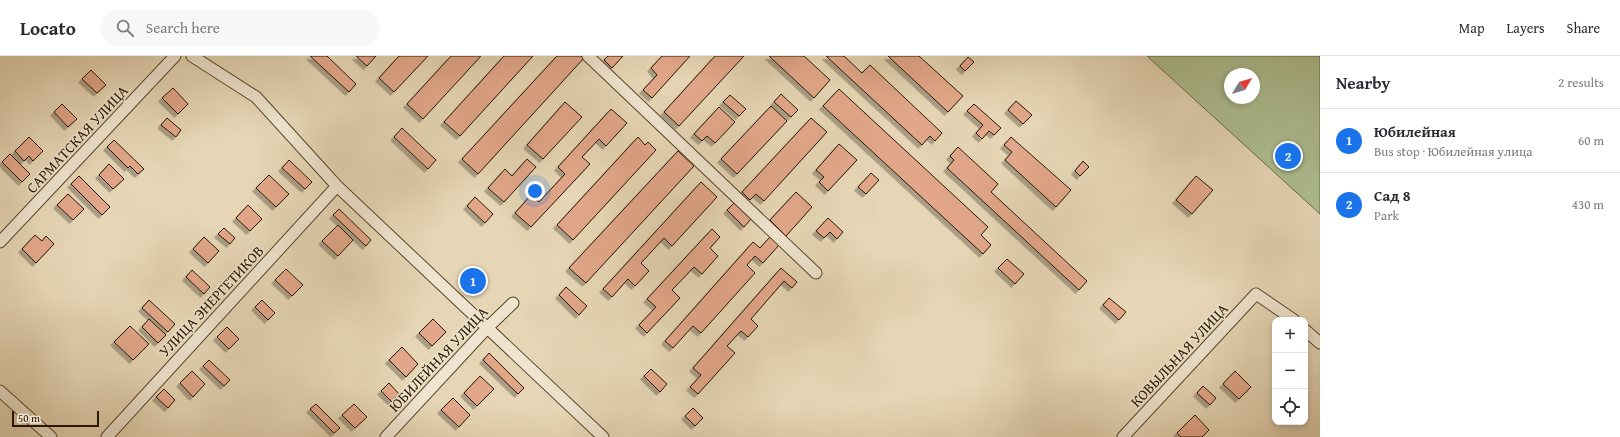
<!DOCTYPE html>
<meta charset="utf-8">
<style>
:root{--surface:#fff;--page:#f7f7f7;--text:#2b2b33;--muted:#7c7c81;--line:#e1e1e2;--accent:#1a73e8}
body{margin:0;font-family:"Gentium Book Plus",serif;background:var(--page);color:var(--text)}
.controls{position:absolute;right:12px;bottom:12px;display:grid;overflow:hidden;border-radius:8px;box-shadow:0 2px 6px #0003}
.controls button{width:36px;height:36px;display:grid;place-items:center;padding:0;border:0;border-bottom:1px solid var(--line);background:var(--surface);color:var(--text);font:20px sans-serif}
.compass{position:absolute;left:1224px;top:12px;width:36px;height:36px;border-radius:50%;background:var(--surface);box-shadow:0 2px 6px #0003;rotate:52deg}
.scale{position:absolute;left:12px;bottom:10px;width:87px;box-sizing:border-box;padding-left:4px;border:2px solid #2a1900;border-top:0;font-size:11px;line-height:14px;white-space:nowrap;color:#2a1900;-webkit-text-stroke:3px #efe4cf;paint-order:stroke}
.you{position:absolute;left:535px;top:135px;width:14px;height:14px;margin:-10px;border:3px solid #fff;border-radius:50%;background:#1a73e8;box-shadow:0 0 0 6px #1a73e833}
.badge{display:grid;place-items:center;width:26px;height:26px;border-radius:50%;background:var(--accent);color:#fff;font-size:13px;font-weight:700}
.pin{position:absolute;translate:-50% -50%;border:2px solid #fff;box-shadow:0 1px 4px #0006}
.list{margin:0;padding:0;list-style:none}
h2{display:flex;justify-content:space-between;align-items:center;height:52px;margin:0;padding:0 16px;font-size:17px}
h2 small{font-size:13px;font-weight:400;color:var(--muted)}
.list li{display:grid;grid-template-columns:26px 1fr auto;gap:12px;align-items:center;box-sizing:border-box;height:64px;padding:0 16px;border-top:1px solid var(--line)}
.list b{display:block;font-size:15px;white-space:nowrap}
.list p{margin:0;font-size:13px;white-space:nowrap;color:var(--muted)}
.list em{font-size:13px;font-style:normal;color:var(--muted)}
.icon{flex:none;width:22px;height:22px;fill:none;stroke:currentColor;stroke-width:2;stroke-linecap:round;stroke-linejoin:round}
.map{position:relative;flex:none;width:1320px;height:381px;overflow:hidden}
header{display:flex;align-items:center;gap:24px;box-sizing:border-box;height:56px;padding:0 20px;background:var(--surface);border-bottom:1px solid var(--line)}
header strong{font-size:19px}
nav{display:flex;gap:22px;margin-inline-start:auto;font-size:14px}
.search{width:280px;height:36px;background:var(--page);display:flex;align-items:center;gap:10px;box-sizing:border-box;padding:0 14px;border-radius:22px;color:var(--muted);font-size:15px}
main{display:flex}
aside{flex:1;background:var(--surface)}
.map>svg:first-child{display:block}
.green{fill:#aebf92;stroke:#6c6c49;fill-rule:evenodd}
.building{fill:#e2a78a;stroke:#2a1900;filter:url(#shadow)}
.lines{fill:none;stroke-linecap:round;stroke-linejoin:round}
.minor-casing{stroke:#59482d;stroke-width:13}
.minor{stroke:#efe4cf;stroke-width:11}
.labels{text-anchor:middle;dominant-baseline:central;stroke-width:3;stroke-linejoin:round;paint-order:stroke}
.street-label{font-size:15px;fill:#2a1900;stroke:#efe4cf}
</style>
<header>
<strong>Locato</strong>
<div class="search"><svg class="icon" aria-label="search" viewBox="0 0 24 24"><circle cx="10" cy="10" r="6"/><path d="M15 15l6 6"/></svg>Search here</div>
<nav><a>Map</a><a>Layers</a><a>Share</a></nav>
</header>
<main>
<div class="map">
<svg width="1320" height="381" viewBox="0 0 1320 381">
<defs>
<filter id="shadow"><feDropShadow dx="-3.5" dy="3.5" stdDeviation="0" flood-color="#0004"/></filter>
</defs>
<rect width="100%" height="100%" fill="#e6d6b5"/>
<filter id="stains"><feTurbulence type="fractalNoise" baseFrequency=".005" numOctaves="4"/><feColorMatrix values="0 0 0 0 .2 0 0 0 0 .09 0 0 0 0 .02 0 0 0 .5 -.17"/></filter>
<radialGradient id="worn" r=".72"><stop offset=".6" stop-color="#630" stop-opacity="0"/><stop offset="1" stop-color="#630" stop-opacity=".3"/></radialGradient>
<path class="green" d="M1147,0H1320V158ZM1230,18H1254V42H1230Z"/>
<path class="building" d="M310,0H327L356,28L349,36Z
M356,0H376L367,10Z
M399,0H428L394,36L379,22Z
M451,0H481L423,63L407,48Z
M504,0H533L460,80L444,66Z
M557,0H581L584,2L478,118L462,103Z
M608,0H623L612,12L604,4Z
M662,0H690L652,42L643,34L657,19L651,12Z
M715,0H744L679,70L664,56Z
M769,0H804L830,24L814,42Z
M826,0H844L862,17L870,9L942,77L935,85L930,80L922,89Z
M888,0H919L963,40L948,56Z
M968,1L974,6L965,15L960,10Z
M91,14L106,29L97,37L82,23Z
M173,32L188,48L178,58L162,42Z
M839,33L988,171L981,179L991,189L983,198L823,50Z
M781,38L798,54L791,61L774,46Z
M730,39L746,53L739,60L723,46Z
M1016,45L1032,59L1023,68L1008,54Z
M565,46L582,61L543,103L527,89Z
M62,48L77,63L68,71L54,56Z
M974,48L1001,72L994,79L989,75L982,83L976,77L983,69L967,55Z
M771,50L787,65L737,118L721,103Z
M719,51L735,66L715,87L707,80L702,85L694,78Z
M611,53L627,67L606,90L599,83L582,101L590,108L531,171L515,157L531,139L539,146L565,118L558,111Z
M167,62L181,74L176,81L161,69Z
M811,62L827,76L764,145L756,138L750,144L742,136Z
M402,72L436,104L428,113L394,81Z
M29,81L43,95L33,105L29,100L24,105L15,95Z
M638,81L645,89L648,86L656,94L573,184L557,169Z
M1011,81L1071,134L1056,151L1005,104L1012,96L1004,89Z
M114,84L144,113L138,118L130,110L128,112L107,91Z
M839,88L857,104L828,135L819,126L824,121L816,114Z
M958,91L998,128L991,136L1087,225L1079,234L947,112L954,104L950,100Z
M678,95L694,110L586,227L569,212Z
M10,98L30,118L22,126L2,106Z
M527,103L536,111L504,146L488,132L505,113L512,120Z
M289,104L312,126L305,133L282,112Z
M1083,105L1089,111L1080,120L1075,115Z
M109,108L124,123L113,133L99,119Z
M871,117L879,124L866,138L858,131Z
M269,119L289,138L276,151L256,132Z
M79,120L110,151L102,159L71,128Z
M1196,120L1213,134L1192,158L1176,144Z
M701,126L717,141L672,190L664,182L641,207L649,215L635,230L628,223L612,241L603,233Z
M796,136L812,151L786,180L770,164Z
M68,138L84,153L73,164L57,149Z
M475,141L493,158L485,167L467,150Z
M734,147L751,163L744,171L727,154Z
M248,149L262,163L250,175L236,162Z
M339,153L371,184L366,190L333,159Z
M828,162L843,176L837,183L830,176L824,182L816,175Z
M338,169L353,184L338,200L322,185Z
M224,172L235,182L230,188L218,178Z
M712,173L720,181L710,192L718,200L702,218L694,211L672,234L680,242L647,277L639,269L656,251L647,243Z
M35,179L42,185L46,180L54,188L36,207L22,193Z
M204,181L219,195L208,207L193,193Z
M770,181L779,189L763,207L755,200L747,209L755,217L701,277L693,270L673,292L665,285L753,186L760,192Z
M1007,203L1024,218L1015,228L998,212Z
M781,212L797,226L792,232L784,225L751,263L758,270L748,281L741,275L727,290L735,297L698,338L690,331L701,319L693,312Z
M286,213L303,229L292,240L275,224Z
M192,214L210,231L204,238L186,221Z
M566,231L587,250L579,259L559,239Z
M1109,242L1126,256L1119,264L1103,249Z
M149,244L175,268L168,276L142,252Z
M262,244L275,257L268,264L255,251Z
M149,263L166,279L158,287L142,271Z
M433,263L446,276L432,290L419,277Z
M130,270L149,288L133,304L114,286Z
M227,271L239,283L229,293L217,281Z
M402,291L418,308L406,321L389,304Z
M489,297L524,332L518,338L483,304Z
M209,304L230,324L224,330L203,310Z
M651,313L667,328L660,336L644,320Z
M192,315L205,328L193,341L180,327Z
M1235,315L1251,331L1239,343L1223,328Z
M480,320L494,333L477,350L464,337Z
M389,327L399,338L392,346L381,335Z
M1203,330L1216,342L1210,349L1197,337Z
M164,333L175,344L168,352L156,341Z
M453,342L470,359L459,371L441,354Z
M316,348L340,372L334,377L310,353Z
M354,348L367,361L355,372L342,359Z
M693,352L703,362L695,370L685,360Z
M1195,359L1209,374L1202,381H1181L1177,377Z"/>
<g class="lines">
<g class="minor-casing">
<path id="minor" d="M192,0L256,41L337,130L603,381
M588,0L816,217
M0,186L175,0
M1305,274L1320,287
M0,335L51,381
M107,381L337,130
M386,381L488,271L513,247
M1123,381L1256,238L1294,264"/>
</g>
<use href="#minor" class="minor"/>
</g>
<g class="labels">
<g class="street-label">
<text transform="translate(77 83) rotate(-47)">САРМАТСКАЯ УЛИЦА</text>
<text transform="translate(211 245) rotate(-47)">УЛИЦА ЭНЕРГЕТИКОВ</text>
<text transform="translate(1179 299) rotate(-47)">КОВЫЛЬНАЯ УЛИЦА</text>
<text transform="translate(438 303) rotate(-47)">ЮБИЛЕЙНАЯ УЛИЦА</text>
</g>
</g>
<rect width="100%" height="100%" filter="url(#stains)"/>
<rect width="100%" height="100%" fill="url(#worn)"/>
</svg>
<div class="controls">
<button>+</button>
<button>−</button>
<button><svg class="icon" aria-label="locate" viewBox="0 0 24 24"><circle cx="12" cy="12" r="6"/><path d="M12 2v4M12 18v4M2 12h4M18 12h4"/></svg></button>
</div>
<svg class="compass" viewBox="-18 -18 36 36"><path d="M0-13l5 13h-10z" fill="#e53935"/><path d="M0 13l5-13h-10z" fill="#7c7c81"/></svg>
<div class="scale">50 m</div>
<div class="you"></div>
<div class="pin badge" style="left:473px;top:225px">1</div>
<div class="pin badge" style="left:1288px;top:100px">2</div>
</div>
<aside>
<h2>Nearby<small>2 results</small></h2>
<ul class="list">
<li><span class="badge">1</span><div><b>Юбилейная</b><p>Bus stop · Юбилейная улица</p></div><em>60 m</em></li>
<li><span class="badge">2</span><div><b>Сад 8</b><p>Park</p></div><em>430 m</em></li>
</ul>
</aside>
</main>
